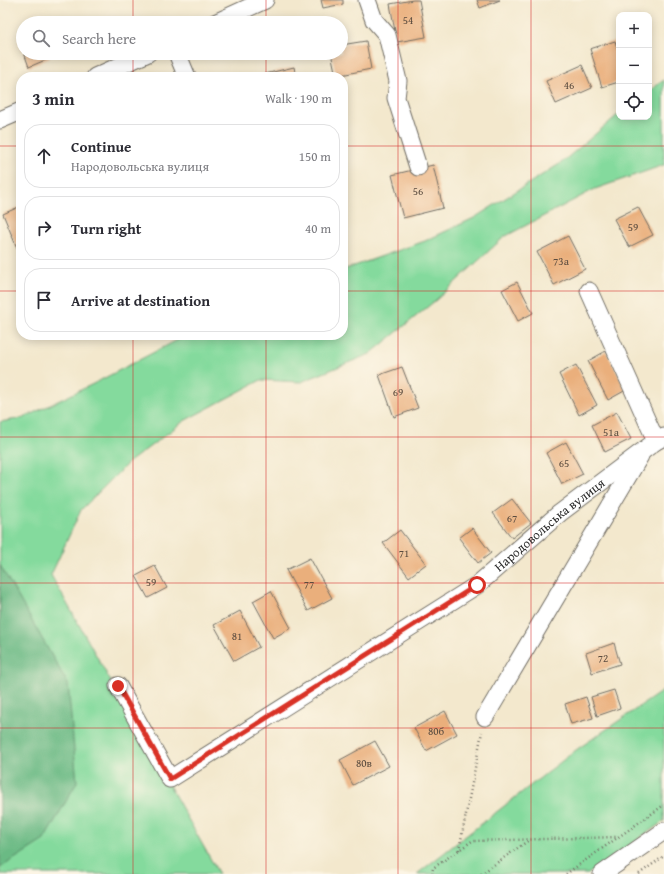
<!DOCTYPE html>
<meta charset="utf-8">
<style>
:root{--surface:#fff;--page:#f2f2f3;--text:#2b2b33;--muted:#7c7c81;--line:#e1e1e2}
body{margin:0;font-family:"Gentium Book Plus",serif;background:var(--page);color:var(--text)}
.controls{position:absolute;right:12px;top:12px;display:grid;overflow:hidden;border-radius:8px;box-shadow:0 2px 10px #0003}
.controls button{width:36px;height:36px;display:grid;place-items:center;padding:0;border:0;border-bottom:1px solid var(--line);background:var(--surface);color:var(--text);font:20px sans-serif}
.stop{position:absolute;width:12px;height:12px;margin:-9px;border:3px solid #d93025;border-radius:50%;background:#fff}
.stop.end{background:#d93025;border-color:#fff;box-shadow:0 1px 4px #0008}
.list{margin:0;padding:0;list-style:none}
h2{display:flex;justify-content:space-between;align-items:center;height:52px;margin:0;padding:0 16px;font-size:17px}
h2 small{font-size:13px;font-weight:400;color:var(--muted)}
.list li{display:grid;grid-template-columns:26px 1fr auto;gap:12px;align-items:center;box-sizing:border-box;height:64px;margin:0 8px 8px;padding:0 8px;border:1px solid var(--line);border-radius:16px}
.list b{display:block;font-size:15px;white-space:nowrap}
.list p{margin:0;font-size:13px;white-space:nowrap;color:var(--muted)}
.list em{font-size:13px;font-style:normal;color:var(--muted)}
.icon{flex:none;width:22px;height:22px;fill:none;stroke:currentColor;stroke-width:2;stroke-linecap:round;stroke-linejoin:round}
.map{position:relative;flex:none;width:664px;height:874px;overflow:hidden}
.search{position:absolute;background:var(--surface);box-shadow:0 2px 10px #0003;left:16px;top:16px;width:332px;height:44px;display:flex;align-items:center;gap:10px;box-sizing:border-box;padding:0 14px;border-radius:22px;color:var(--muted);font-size:15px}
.panel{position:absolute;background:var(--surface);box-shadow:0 2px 10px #0003;left:16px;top:72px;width:332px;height:268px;border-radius:16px}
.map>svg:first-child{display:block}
.green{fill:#84da9d;stroke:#588264}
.forest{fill:#6bba84;stroke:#4b7258}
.building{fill:#eaaf7b}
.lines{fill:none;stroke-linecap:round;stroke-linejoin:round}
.minor-casing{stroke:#716d64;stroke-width:19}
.path{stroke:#716d64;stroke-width:2.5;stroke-dasharray:1 3;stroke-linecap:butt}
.minor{stroke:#fff;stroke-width:17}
.route{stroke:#d93025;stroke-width:5}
.grid{fill:none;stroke:#d62828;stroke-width:1;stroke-opacity:0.55}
.labels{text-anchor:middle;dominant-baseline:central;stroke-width:3.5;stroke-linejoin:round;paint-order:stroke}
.number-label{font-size:11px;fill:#5b4c3f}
.street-label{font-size:13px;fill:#2b2b2b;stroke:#fcf5e5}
</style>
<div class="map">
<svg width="664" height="874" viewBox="0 0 664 874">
<rect width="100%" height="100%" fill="#fcf5e5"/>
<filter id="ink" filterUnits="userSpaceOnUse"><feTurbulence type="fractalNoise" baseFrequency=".025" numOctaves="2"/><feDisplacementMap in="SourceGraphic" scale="8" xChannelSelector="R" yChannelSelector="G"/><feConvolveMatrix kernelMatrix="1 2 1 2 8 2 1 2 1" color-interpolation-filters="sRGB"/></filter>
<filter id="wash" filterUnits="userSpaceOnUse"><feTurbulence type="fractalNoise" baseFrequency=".012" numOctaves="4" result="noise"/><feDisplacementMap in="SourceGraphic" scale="16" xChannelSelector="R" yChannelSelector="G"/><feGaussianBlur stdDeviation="0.9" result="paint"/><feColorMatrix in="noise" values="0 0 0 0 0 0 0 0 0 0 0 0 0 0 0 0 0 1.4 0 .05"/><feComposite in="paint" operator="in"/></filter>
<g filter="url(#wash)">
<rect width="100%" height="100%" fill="#f3e8cd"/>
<path class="green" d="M664,80V165L595,189L504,237L436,300L370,354L301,382L261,380L184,421L128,463L81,510L51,575L219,874H0V422L23,418L93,384L187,335H343V270L425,241L474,218L561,163L619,114V117H649V91Z
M664,690V821L588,874H417L576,750Z"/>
<path class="forest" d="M0,565L68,684L77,782L44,840L0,868Z"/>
<g id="blocks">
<path class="building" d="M321,0H343V4L323,8Z
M413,0H419L426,37L397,42L390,4Z
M477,0H500L480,8Z
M23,40V52L19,41Z
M366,41L371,69L336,76L331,53H341V45Z
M615,41L619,54V82L602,87L590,49Z
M24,53H48L50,58L29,67Z
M582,65L592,88L556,104L546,81Z
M294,67L296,77H266L265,74Z
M433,165L443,208L403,218L392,175Z
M21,206V247L17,248L3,214Z
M638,207L653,235L629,247L614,219Z
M568,236L585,269L554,285L537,252Z
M517,282L533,313L518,321L502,290Z
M606,351L626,390L608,400L588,361Z
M576,365L597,405L579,415L559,374Z
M402,367L418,408L394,417L379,375Z
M617,412L631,439L605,452L592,425Z
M566,442L583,474L562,484L546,453Z
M512,499L531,523L512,538L493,513Z
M472,528L491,553L478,563L459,538Z
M400,530L426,564L409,577L383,543Z
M310,558L332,598L308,611L286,570Z
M155,566L167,588L148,598L136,576Z
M271,591L291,628L273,638L253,601Z
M240,611L259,647L234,661L214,625Z
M614,643L620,664L592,673L586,653Z
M614,690L620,708L597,716L591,697Z
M586,697L593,718L571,724L565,704Z
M445,711L457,734L426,751L414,728Z
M375,741L389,766L353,785L340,760Z"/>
</g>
</g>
<g filter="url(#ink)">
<use href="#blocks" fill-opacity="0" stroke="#716d64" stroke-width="1"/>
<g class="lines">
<g class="minor-casing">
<g id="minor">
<path d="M367,0L374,20L387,35L398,81L396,98L418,167"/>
<path d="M215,23L265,0"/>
<path d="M177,53L187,77"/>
<path d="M95,77L148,53"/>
<path d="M0,120L21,111"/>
<path d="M589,291L656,441"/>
<path id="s1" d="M118,686L170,779L477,585L560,513L656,441L664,437"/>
<path d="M485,717L640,456"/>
<path d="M602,874L664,831"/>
</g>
</g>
<path class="path" d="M459,850L482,732
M432,874L433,868L472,841L619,837
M481,874L529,840
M566,874L664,805
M639,874L664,856"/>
<use href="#minor" class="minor"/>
</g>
</g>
<g class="lines" filter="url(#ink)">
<path class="route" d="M118,686L170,779L477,585"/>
</g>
<path class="grid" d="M133,0V23M266,0V23M398,0V874M531,0V874M133,53V77M266,53V77M0,146H21M343,146H664M0,291H21M343,291H664M133,335V874M266,335V874M0,437H664M0,583H664M0,728H664"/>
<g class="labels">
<g class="number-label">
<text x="408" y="20">54</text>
<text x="569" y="85">46</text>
<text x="418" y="191">56</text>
<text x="633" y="227">59</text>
<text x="561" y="261">73а</text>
<text x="398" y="392">69</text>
<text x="611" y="432">51а</text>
<text x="564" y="463">65</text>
<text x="512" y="518">67</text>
<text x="404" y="553">71</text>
<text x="151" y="582">59</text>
<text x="309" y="584">77</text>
<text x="237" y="636">81</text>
<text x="603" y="658">72</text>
<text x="436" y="731">80б</text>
<text x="364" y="763">80в</text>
</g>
<g class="street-label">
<text stroke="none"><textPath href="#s1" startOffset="564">Народовольська вулиця</textPath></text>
</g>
</g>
</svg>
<div class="controls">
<button>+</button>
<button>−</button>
<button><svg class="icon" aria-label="locate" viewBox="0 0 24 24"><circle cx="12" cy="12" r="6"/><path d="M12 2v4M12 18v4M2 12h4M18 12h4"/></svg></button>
</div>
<div class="stop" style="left:477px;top:585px"></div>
<div class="stop end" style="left:118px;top:686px"></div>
<div class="search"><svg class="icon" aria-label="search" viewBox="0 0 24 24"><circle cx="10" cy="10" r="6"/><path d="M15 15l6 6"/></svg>Search here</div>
<section class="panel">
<h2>3 min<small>Walk · 190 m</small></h2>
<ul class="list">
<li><svg class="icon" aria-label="ahead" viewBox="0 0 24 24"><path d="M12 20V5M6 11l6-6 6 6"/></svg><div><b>Continue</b><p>Народовольська вулиця</p></div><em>150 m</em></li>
<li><svg class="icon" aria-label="right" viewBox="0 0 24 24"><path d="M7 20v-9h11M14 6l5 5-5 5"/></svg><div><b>Turn right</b></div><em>40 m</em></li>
<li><svg class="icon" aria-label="arrive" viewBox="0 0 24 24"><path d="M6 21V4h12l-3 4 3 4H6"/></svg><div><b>Arrive at destination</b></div></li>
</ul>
</section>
</div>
